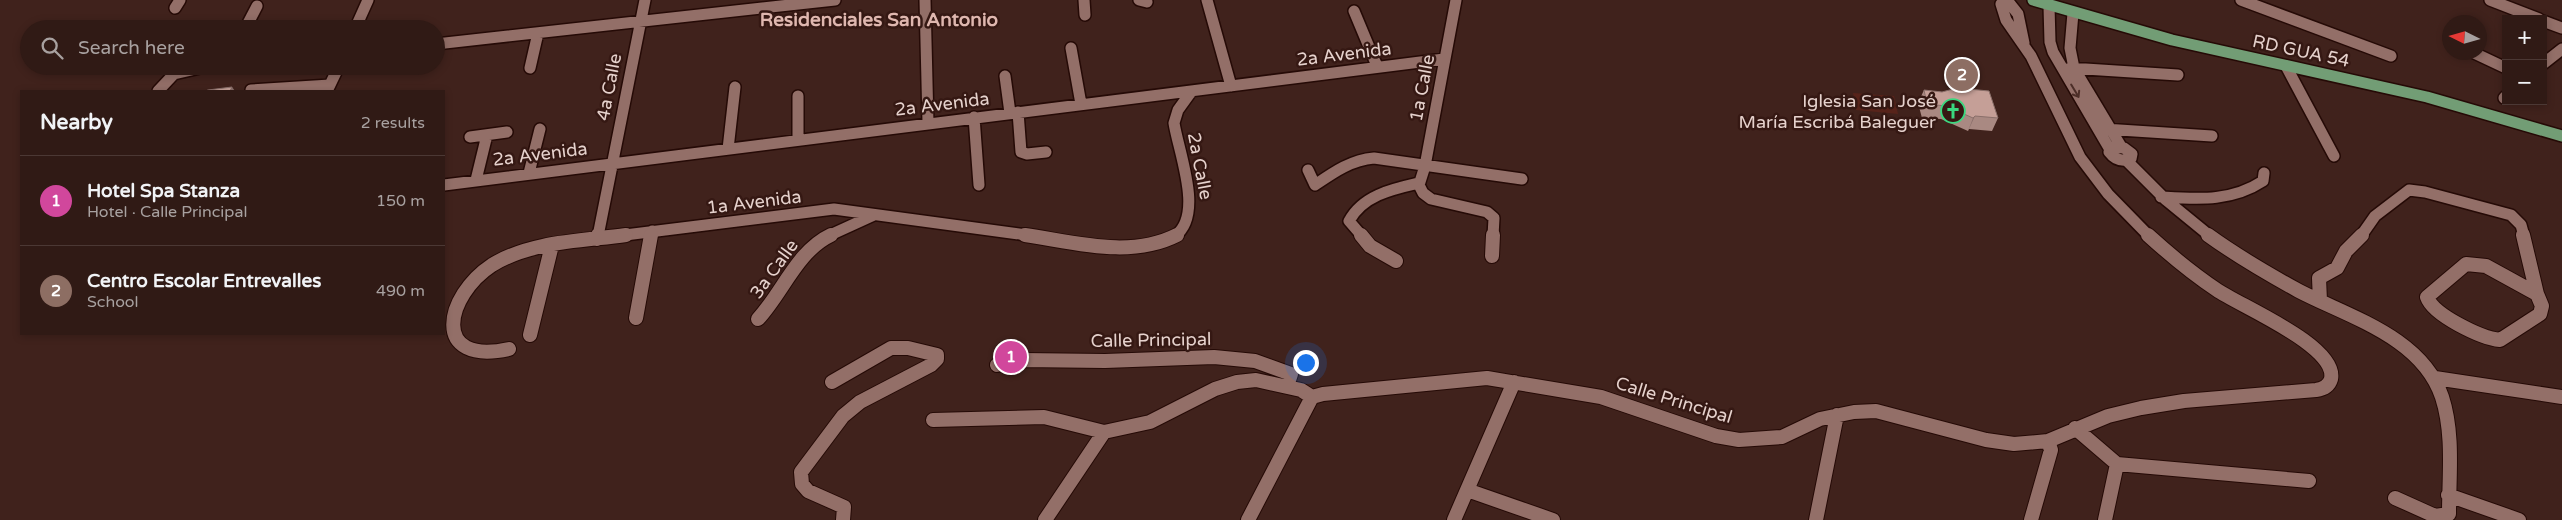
<!DOCTYPE html>
<meta charset="utf-8">
<style>
:root{--surface:#301a15;--page:#3c2722;--text:#f1f3f6;--muted:#a8a1a0;--line:#4b3834;--accent:#b45309}
body{margin:0;font-family:"Varela Round",sans-serif;background:var(--page);color:var(--text)}
.controls{position:absolute;right:15px;top:15px;display:grid;overflow:hidden;border-radius:0px;box-shadow:0 2px 8px #0003}
.controls button{width:45px;height:45px;display:grid;place-items:center;padding:0;border:0;border-bottom:1px solid var(--line);background:var(--surface);color:var(--text);font:25px sans-serif}
.compass{position:absolute;left:2442px;top:15px;width:45px;height:45px;border-radius:50%;background:var(--surface);box-shadow:0 2px 8px #0003;rotate:275deg}
.you{position:absolute;left:1305px;top:362px;width:18px;height:18px;margin:-12px;border:4px solid #fff;border-radius:50%;background:#1a73e8;box-shadow:0 0 0 8px #1a73e833}
.badge{display:grid;place-items:center;width:32px;height:32px;border-radius:50%;background:var(--accent);color:#fff;font-size:16px;font-weight:700}
.pin{position:absolute;translate:-50% -50%;border:2px solid #fff;box-shadow:0 1px 5px #0006}
.list{margin:0;padding:0;list-style:none}
h2{display:flex;justify-content:space-between;align-items:center;height:65px;margin:0;padding:0 20px;font-size:21px}
h2 small{font-size:16px;font-weight:400;color:var(--muted)}
.list li{display:grid;grid-template-columns:32px 1fr auto;gap:15px;align-items:center;box-sizing:border-box;height:90px;padding:0 20px;border-top:1px solid var(--line)}
.list b{display:block;font-size:19px;white-space:nowrap}
.list p{margin:0;font-size:16px;white-space:nowrap;color:var(--muted)}
.list em{font-size:16px;font-style:normal;color:var(--muted)}
.icon{flex:none;width:28px;height:28px;fill:none;stroke:currentColor;stroke-width:2;stroke-linecap:round;stroke-linejoin:round}
.map{position:relative;flex:none;width:2562px;height:520px;overflow:hidden}
.search{position:absolute;background:var(--surface);box-shadow:0 2px 8px #0003;left:20px;top:20px;width:425px;height:55px;display:flex;align-items:center;gap:12px;box-sizing:border-box;padding:0 18px;border-radius:28px;color:var(--muted);font-size:19px}
.panel{position:absolute;background:var(--surface);box-shadow:0 2px 8px #0003;left:20px;top:90px;width:425px;height:245px;border-radius:0px}
.map>svg:first-child{display:block}
.green{fill:#57231a}
.lines{fill:none;stroke-linecap:round;stroke-linejoin:round}
.minor-far1-casing{stroke:#250a06;stroke-width:14}
.minor-casing{stroke:#250a06;stroke-width:16}
.primary-casing{stroke:#250a06;stroke-width:14}
.minor-far1{stroke:#936f68;stroke-width:11}
.minor{stroke:#936f68;stroke-width:14}
.primary{stroke:#729d75;stroke-width:11}
.wall{fill:#a98982}
.shaded-wall{fill:#8a6f6a}
.building{fill:#c59f97;stroke:#8a6f6a}
.oneway{stroke:#4c2e28}
.labels{text-anchor:middle;dominant-baseline:central;stroke-width:5;stroke-linejoin:round;paint-order:stroke}
.street-label{font-size:18px;fill:#e6d2cd;stroke:#351813}
.poi-label{font-size:18px;fill:#e6d2cd;stroke:#351813;text-anchor:end}
.neighbourhood-label{font-size:19px;font-weight:bold;fill:#dfb7af;stroke:#351813}
</style>
<div class="map">
<svg width="2562" height="520" viewBox="0 0 2562 520">
<rect width="100%" height="100%" fill="#40221c"/>
<path class="green" d="M1853,93L1894,96L1898,114L1856,110Z"/>
<g class="lines">
<g class="minor-far1-casing">
<path id="minor-far1" d="M925,0L928,123
M1084,0L1085,15
M1139,0L1147,2
M1207,0L1231,86
M1456,0L1425,166L1419,185L1423,193L1431,199L1487,212L1494,218L1493,236
M2005,0L2001,4L2006,20L2031,56L2080,157L2108,194L2149,236
M2007,0L2018,14L2024,43
M2241,0L2391,56
M2490,0L2539,19
M2049,6L2050,42L2053,52L2109,148
M175,8L180,0
M1354,11L1377,66
M2073,13L2070,48L2074,68L2122,148
M2543,21L2562,28
M245,29L257,6
M355,29L368,0
M436,44L835,0
M1071,48L1081,104
M2472,52L2506,68
M2543,64L2562,49
M2286,66L2334,156
M530,68L538,33
M2070,68L2178,75
M1005,76L1010,113
M251,90L330,85
M158,91L174,74L209,66
M327,91L339,66
M798,96V140
M2504,98L2506,96
M1018,112L1021,152L1027,154L1046,152
M974,117L979,185
M2104,129L2212,136
M470,137L507,132
M2111,147L2124,148L2132,154L2131,159C2122,162 2115,160 2109,152Z
M728,149L735,87
M2127,161L2166,200L2210,236
M1308,170L1315,185C1334,172 1351,160 1374,158L1522,179
M529,173L540,129
M476,180L487,135
M444,185L1444,59
M2161,197C2198,199 2231,202 2263,181L2264,173
M598,236L645,0
M617,236L834,209L1034,236
M651,236L652,231
M828,236L874,215
M1175,236C1204,215 1179,154 1174,123L1178,110L1191,92
M1362,236L1349,221C1363,195 1393,189 1419,183
M2361,236L2375,216L2409,190L2425,192L2511,215L2521,225L2524,236"/>
</g>
<g class="minor-casing">
<path id="minor" d="M1025,235C1074,242 1130,259 1177,235
M1361,235L1370,246L1396,261
M2208,235C2237,256 2268,274 2299,291C2349,317 2422,337 2442,397C2454,434 2449,475 2449,514L2435,516L2395,498
M2523,235L2537,294
M597,239L598,235
M1492,256L1493,235
M2466,264L2486,266L2537,294L2542,306L2540,314L2500,340C2481,338 2433,315 2427,297Z
M2320,301L2319,278L2337,268L2346,251L2362,235
M636,318L651,235
M758,319C783,292 797,251 831,235
M530,335L552,245
M509,349C430,366 445,296 492,265C531,241 583,241 626,235
M997,365L1022,360L1105,361L1214,357L1255,361L1291,374L1287,386
M2435,378L2562,397
M832,382L891,348H908L937,355V359L931,365L860,402L843,416L801,472L802,484L808,491L844,507L843,520
M1312,397L1323,394L1487,378L1601,397L1716,436L1739,440L1782,437L1820,419L1854,412L1876,411L1986,440L2014,444L2048,441L2108,416L2141,408L2184,401L2316,390C2323,389 2329,386 2331,379C2338,346 2240,306 2217,290C2193,274 2170,255 2148,235
M933,420L1044,417L1104,432L1150,422L1215,389L1237,382L1256,380L1301,390L1312,397
M2075,428L2117,464L2309,481
M1467,490L1553,520
M2448,495L2519,520
M1045,520L1104,432
M1248,520L1312,397
M1454,520L1514,382
M1816,520L1837,415
M2031,520L2051,450L2048,441
M2105,520L2117,464"/>
</g>
<g class="primary-casing">
<path id="primary" d="M2033,0L2172,40L2427,97L2562,136"/>
</g>
<use href="#minor-far1" class="minor-far1"/>
<use href="#minor" class="minor"/>
<use href="#primary" class="primary"/>
</g>
<path class="wall" d="M1924,90L1942,92L1998,118L1992,131L1969,129L1968,131L1941,119L1922,118L1918,103Z"/>
<path class="shaded-wall" d="M232,87L235,91H230Z
M1975,116L1969,129L1968,131L1973,118Z"/>
<path class="building" d="M1964,86L1968,89L1989,91L1998,118L1975,116L1973,118L1946,106L1927,104L1924,90L1942,92Z
M232,87L230,91H205L208,90Z"/>
<defs><path id="oneway-shaft" d="M-6 0H5M1.5-3L5.5 0L1.5 3" fill="none" stroke-width="1.6" stroke-linecap="round" stroke-linejoin="round" transform="scale(1.25)"/></defs>
<use class="oneway" href="#oneway-shaft" transform="translate(2075 91) rotate(59)"/>
<defs>
<g id="church-ring" transform="scale(1.25)"><circle r="9.5" fill="#351813" stroke="#3ad87f" stroke-width="1.5"/><path d="M-1.2-6h2.4v3.5h3.3v2.4h-3.3V6h-2.4V-.1h-3.3v-2.4h3.3Z" fill="#3ad87f"/></g>
</defs>
<g fill-rule="evenodd">
<use href="#church-ring" x="1953" y="111"/>
</g>
<g class="labels">
<g class="street-label">
<text transform="translate(2301 51) rotate(12)">RD GUA 54</text>
<text transform="translate(1344 54) rotate(-7)">2a Avenida</text>
<text transform="translate(609 87) rotate(-79)">4a Calle</text>
<text transform="translate(1422 88) rotate(-79)">1a Calle</text>
<text transform="translate(942 104) rotate(-7)">2a Avenida</text>
<text transform="translate(540 154) rotate(-7)">2a Avenida</text>
<text transform="translate(1200 166) rotate(79)">2a Calle</text>
<text transform="translate(754 202) rotate(-7)">1a Avenida</text>
<text transform="translate(774 269) rotate(-54)">3a Calle</text>
<text transform="translate(1151 340) rotate(-1)">Calle Principal</text>
<text transform="translate(1674 400) rotate(17)">Calle Principal</text>
</g>
<g class="poi-label">
<text x="1936" y="101">Iglesia San José<tspan x="1936" dy="21">María Escribá Baleguer</tspan></text>
</g>
<g class="neighbourhood-label">
<text x="879" y="20">Residenciales San Antonio</text>
</g>
</g>
</svg>
<div class="controls">
<button>+</button>
<button>−</button>
</div>
<svg class="compass" viewBox="-18 -18 36 36"><path d="M0-13l5 13h-10z" fill="#e53935"/><path d="M0 13l5-13h-10z" fill="#a8a1a0"/></svg>
<div class="you"></div>
<div class="pin badge" style="left:1011px;top:357px;background:#d1479c">1</div>
<div class="pin badge" style="left:1962px;top:75px;background:#8d6e63">2</div>
<div class="search"><svg class="icon" aria-label="search" viewBox="0 0 24 24"><circle cx="10" cy="10" r="6"/><path d="M15 15l6 6"/></svg>Search here</div>
<section class="panel">
<h2>Nearby<small>2 results</small></h2>
<ul class="list">
<li><span class="badge" style="background:#d1479c">1</span><div><b>Hotel Spa Stanza</b><p>Hotel · Calle Principal</p></div><em>150 m</em></li>
<li><span class="badge" style="background:#8d6e63">2</span><div><b>Centro Escolar Entrevalles</b><p>School</p></div><em>490 m</em></li>
</ul>
</section>
</div>
